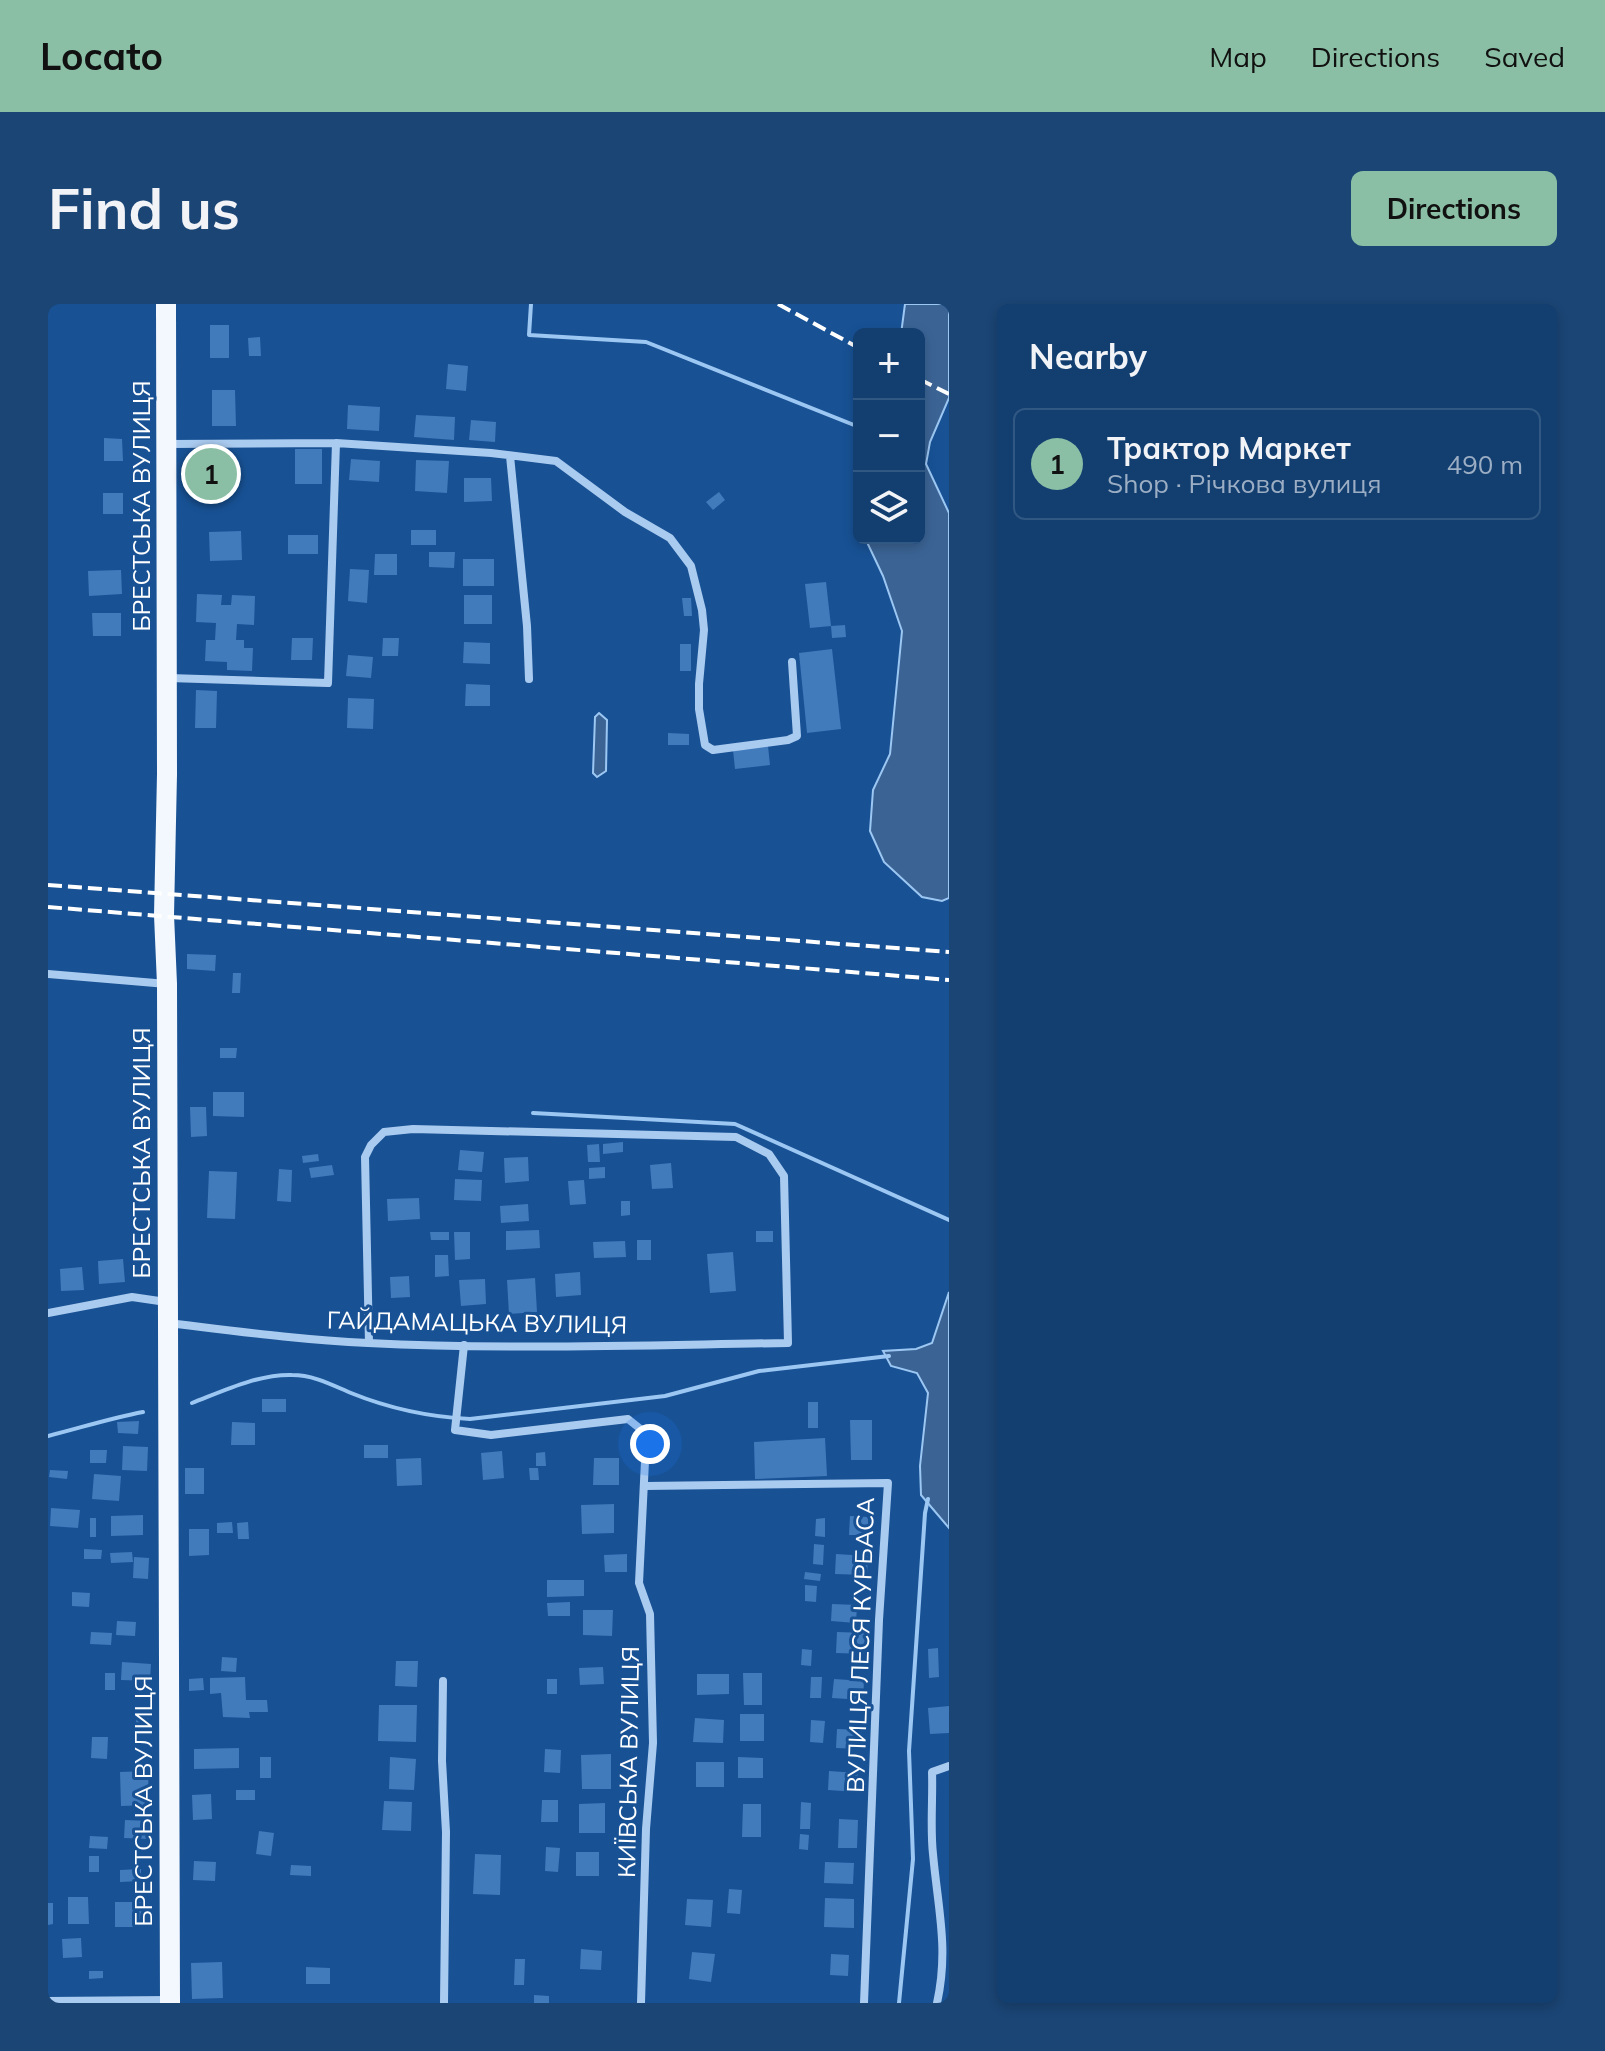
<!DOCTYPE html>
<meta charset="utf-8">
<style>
:root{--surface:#123e70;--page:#1b4575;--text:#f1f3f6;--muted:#9caec3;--line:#315783;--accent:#8abfa5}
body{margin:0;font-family:Mulish,sans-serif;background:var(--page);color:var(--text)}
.controls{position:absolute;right:24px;top:24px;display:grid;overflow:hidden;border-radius:12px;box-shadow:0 4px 12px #0003}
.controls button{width:72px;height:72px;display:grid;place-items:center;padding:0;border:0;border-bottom:2px solid var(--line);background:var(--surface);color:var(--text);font:40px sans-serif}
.you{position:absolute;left:602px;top:1140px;width:28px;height:28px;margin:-20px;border:6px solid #fff;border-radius:50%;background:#1a73e8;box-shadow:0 0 0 12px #1a73e833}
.badge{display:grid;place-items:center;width:52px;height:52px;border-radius:50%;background:var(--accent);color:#111;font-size:26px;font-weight:700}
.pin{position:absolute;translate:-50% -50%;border:4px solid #fff;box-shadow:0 2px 8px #0006}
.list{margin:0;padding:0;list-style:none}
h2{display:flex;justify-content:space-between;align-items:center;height:104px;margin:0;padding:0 32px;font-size:34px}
h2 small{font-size:26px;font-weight:400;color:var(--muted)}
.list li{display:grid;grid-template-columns:52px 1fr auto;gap:24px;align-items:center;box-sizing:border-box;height:112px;margin:0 16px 16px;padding:0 16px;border:2px solid var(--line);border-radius:12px}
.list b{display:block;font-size:30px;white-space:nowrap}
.list p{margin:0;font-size:26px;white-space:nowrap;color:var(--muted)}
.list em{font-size:26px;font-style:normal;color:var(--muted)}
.icon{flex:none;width:44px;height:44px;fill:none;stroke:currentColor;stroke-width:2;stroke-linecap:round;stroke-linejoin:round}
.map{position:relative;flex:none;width:901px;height:1699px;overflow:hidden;border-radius:12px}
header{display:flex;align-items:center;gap:48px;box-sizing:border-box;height:112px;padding:0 40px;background:var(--accent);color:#111}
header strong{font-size:38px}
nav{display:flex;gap:44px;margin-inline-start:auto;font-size:28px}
.intro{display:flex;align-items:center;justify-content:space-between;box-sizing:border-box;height:192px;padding:0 48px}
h1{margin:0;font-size:56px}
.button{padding:20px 36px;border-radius:12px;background:var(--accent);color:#111;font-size:28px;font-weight:700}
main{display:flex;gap:48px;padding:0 48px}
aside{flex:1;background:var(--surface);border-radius:12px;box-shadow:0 4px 12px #0003}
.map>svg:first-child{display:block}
.water{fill:#3b6495;stroke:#9cc7f3;stroke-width:2}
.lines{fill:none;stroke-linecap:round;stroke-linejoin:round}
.stream{stroke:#9cc7f3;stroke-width:4}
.building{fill:#417bbc}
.street{stroke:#aacbf0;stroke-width:8}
.primary{stroke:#f3f8ff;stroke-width:20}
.rail{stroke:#fff;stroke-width:4;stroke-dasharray:14 6;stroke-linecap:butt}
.labels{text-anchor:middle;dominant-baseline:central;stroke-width:6;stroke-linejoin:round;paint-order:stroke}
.street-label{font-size:24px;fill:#fff;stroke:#185295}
</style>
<header>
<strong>Locato</strong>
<nav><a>Map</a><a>Directions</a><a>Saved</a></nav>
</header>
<div class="intro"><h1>Find us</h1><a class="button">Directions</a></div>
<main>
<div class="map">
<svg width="901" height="1699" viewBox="0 0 901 1699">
<rect width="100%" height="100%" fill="#185295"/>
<path class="water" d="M857,0H901V94L882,138L878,160L901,209V594L894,597L874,593L836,558L822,527L825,486L842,450L854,327L835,272L817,234H871V30H853Z
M551,409L559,416L558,467L549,473L545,469L547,413Z
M901,988V1224L873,1191L872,1162L880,1089L869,1069L843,1062L835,1047L868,1045L884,1039Z"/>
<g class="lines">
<path class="stream" d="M483,0L481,31L598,38L811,123
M485,809L687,820L901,916
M144,1099C175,1087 210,1070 244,1071C266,1071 284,1081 303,1089C340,1104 382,1113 422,1115L617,1092L711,1067L841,1052
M0,1132C32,1124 63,1114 95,1108
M851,1699L865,1555L861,1447L877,1209L880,1195"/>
</g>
<path class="building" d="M162,21H181V54H162Z
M212,33L213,52H201L200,34Z
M400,60L420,62L418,87L398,85Z
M164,86H187L188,122H164Z
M300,101L332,103L331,127L299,125Z
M368,111L407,113L406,136L366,133Z
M423,116L448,118L447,138L421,136Z
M56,134L74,135L75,157H56Z
M247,145H274V180H247Z
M303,155L332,157L331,178L301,176Z
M368,156L401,157L399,189L367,187Z
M151,159L174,160L173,180H151Z
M416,174H443L444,197L416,198Z
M671,188L677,196L665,206L658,198Z
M55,189H75V210H55Z
M363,226H388V241H363Z
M193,227L194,256L162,257L161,228Z
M240,231H270V250H240Z
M381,248H407L406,264L381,263Z
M327,250H349V271H326Z
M415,255H446V282H415Z
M302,265L321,266L319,299L300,297Z
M73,266L74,290L41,292L40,267Z
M778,278L783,322L762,324L757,280Z
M149,290L174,291L173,301H183L184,291L207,292L206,321L189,320L188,336H196V344H205L204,367L179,366V358L157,357L158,336H167L168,319L148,318Z
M416,291H444V320H416Z
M634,294H643L644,312H636Z
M44,309H73V332H45Z
M797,321L798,333L784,334L783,322Z
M244,334H265L264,356H243Z
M335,334H351L350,352H334Z
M416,338L442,339V360L415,359Z
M632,340H643V367H632Z
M784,345L793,425L759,429L751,349Z
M300,351L325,353L323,374L298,372Z
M418,380L442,381V402H417Z
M148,386L169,387L168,424H147Z
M300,394L326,395L325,425L299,424Z
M620,429L641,430V441H620Z
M720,442L722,461L687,465L685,446Z
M139,650L168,651L167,667L139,665Z
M185,669H193L192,689H184Z
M172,744H189L188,754H172Z
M165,788H196V813L165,812Z
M142,803H158L159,832L143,833Z
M575,838V848L555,850V840Z
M551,840L552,858H540L539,841Z
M412,846L436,848L434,868L410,866Z
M270,850L271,857L255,859L254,852Z
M480,853L481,877L457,879L456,854Z
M623,859L625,884L604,885L602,861Z
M284,861L286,871L263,874L261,864Z
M557,863V874L541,875V864Z
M231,865L244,866L243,898L229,897Z
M161,867L189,868L187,915L159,914Z
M407,875L434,876L433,897L406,896Z
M536,876L538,900L522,901L520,877Z
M371,894L372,915L340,917L339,895Z
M573,897H582V911L573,912Z
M480,900L481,917L453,919L452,902Z
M491,926L492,944L458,946V927Z
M708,927H725V938H708Z
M382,928H401V936H383Z
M406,928H422V955L407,956Z
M589,936H603V956H589Z
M577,937L578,953L546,954L545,938Z
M685,948L688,987L662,989L659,950Z
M387,951H400L401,972L387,973Z
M75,955L77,978L51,980L50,957Z
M34,963L36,986L13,987L12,965Z
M532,968L533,991L508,993L507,970Z
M361,972L362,993L343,994L342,973Z
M487,974L489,1008L461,1010L459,976Z
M437,975L438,1000L413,1002L411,976Z
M214,1095H238V1108H214Z
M760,1098H770V1124H760Z
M802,1116H824V1156H803Z
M91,1117L90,1130L70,1129L69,1118Z
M184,1118L207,1119V1141H183Z
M777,1134L779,1172L707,1175L706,1138Z
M316,1141H340V1154H316Z
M75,1142L100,1143L99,1167L74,1166Z
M42,1146H59L58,1159H42Z
M454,1147L456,1174L435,1176L433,1149Z
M497,1148L498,1162H488V1149Z
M373,1154L374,1181L349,1182L348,1155Z
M546,1154H571V1181H545Z
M137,1164H156V1190H137Z
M481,1164H490L491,1176H482Z
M2,1166L20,1167L19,1175L1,1173Z
M46,1170L73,1172L71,1197L44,1195Z
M566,1200V1229L534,1230L533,1201Z
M3,1204L32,1206L30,1224L2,1222Z
M95,1211V1231L63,1232V1212Z
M802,1212L820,1213V1231H801Z
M42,1214H48V1233H42Z
M777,1214V1233L767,1232L768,1215Z
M184,1218L185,1229H169V1219Z
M200,1218L201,1235H190L189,1219Z
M141,1225H161V1251L141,1252Z
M766,1240L776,1241L775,1261L765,1260Z
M36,1245L54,1246L53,1255H36Z
M84,1248L85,1258L63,1259L62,1249Z
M579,1250V1268H557L556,1251Z
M788,1250L820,1252L819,1271L787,1270Z
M86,1253L101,1254L100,1275L85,1274Z
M757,1268L773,1270L772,1277L756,1275Z
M499,1276H536V1292L499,1293Z
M757,1281L769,1282L768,1298L757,1297Z
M24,1288L42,1289L41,1303L24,1302Z
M522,1298V1312H500L499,1299Z
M784,1300L809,1301L808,1319L783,1317Z
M535,1306H565L564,1332L535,1331Z
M69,1317L88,1318L87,1332L68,1331Z
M43,1328L64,1329L63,1341L42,1340Z
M789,1328L819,1329L818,1350L788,1349Z
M890,1344L891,1373L881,1374L880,1345Z
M754,1345L764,1346L763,1362L753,1361Z
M174,1353L189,1354L188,1368L173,1367Z
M348,1357H370L369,1383L347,1382Z
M74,1358L103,1360L102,1377L73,1376Z
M555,1363L556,1380L532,1381L531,1364Z
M57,1369H67V1386H57Z
M695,1369H714V1401H696Z
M649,1370H681V1390L649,1391Z
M197,1373L198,1396H219L220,1408H201L202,1414L175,1413L173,1389L162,1390V1374Z
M763,1373H774L773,1394H762Z
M155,1374L156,1386L141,1387V1375Z
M499,1375H509V1390H499Z
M786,1375L816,1377L815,1396L784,1394Z
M89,1401H101L100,1421H88Z
M331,1401H369L368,1438L330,1437Z
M901,1402V1429L882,1430L880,1404Z
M692,1410H716V1437H692Z
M647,1414L676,1416L675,1439L645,1438Z
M763,1416L777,1417L775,1439L762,1438Z
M789,1425L814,1426L813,1445L788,1444Z
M44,1433H60L59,1455L43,1454Z
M191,1444V1464L146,1465V1445Z
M497,1445L513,1446L512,1469L496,1468Z
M563,1450V1485H534L533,1451Z
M212,1453H223V1474H212Z
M342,1453L368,1455L366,1486L341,1485Z
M690,1453L715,1454V1474H690Z
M648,1458H676V1483H648Z
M100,1467L101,1501L73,1502L72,1468Z
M781,1467L810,1469L809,1488L780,1486Z
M188,1486H207V1496H188Z
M163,1490L164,1515L145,1516L144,1491Z
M494,1496H510V1518H493Z
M336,1497L364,1498L363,1527L334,1526Z
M753,1498L763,1499L762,1525H752Z
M557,1499V1529H531V1500Z
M695,1500H713V1533H694Z
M791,1515L810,1516L809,1544H790Z
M77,1516L102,1517V1535L76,1534Z
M211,1527L226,1529L223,1552L208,1550Z
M752,1530L761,1531L760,1546L751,1545Z
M42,1532L60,1533L59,1545L41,1544Z
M498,1543L512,1544L510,1568L497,1567Z
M528,1548H551V1572H528Z
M427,1550L453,1551L452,1591L425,1590Z
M41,1552H51V1568H41Z
M146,1557L168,1558L167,1577L145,1576Z
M777,1558L806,1559L805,1580L776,1579Z
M243,1561L263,1562V1572L242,1571Z
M93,1565V1577L72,1578V1566Z
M681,1585L694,1586L692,1610L679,1609Z
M20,1593H40L41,1620H20Z
M777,1594L806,1595V1624L776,1623Z
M639,1595L665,1596L663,1623L637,1621Z
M67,1598H96V1623H67Z
M0,1599H5V1620L0,1621Z
M33,1634L34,1653L15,1654L14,1635Z
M533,1645L554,1647L553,1666L532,1665Z
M644,1648L667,1650L663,1678L641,1675Z
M783,1650L801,1651L800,1672L782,1671Z
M467,1655H477L476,1681H466Z
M174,1658L175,1694L144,1695L143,1659Z
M258,1663L282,1664V1680H258Z
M41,1667H55V1674L41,1675Z
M486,1691L501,1692V1699H486Z"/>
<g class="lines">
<path class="street" d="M120,140L288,139L443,149L508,157L577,208L622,234L643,262L654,306L656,326L651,380V405L657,441L665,446L740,436L749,432L744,358
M462,152L479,322L481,375
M121,374L280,379L288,139
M0,670L119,680
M0,1009L84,993L118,998
M120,1019C187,1027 253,1036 320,1039C460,1046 600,1041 740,1039L736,872L721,850L688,833L365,825L336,828L323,841L317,853L321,1039
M416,1041L407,1126L443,1131L580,1115L595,1127L598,1137L591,1279L602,1310L605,1439L598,1525L593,1699
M597,1182L840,1179L831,1316L816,1699
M395,1377L394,1457L398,1528L396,1699
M0,1697L121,1696
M889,1699C901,1645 890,1605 885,1550C882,1524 885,1495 884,1468L901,1462"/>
<path class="primary" d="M118,0L119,470L116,611L119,680L122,1699"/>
<path class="rail" d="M730,0L811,44
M871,75L901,90
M0,581L901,648
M0,603L901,676"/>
</g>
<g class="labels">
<g class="street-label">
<text transform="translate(93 202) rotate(-90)">БРЕСТСЬКА ВУЛИЦЯ</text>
<text transform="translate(93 849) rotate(-90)">БРЕСТСЬКА ВУЛИЦЯ</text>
<text transform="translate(429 1018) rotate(1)">ГАЙДАМАЦЬКА ВУЛИЦЯ</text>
<text transform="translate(812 1341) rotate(-88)">ВУЛИЦЯ ЛЕСЯ КУРБАСА</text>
<text transform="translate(580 1458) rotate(-89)">КИЇВСЬКА ВУЛИЦЯ</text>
<text transform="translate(95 1497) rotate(-90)">БРЕСТСЬКА ВУЛИЦЯ</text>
</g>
</g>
</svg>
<div class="controls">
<button>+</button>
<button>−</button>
<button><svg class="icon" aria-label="layers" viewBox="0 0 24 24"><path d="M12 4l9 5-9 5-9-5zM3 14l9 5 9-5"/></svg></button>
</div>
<div class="you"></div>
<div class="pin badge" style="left:163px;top:170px">1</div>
</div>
<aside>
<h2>Nearby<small></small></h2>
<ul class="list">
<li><span class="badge">1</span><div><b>Трактор Маркет</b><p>Shop · Річкова вулиця</p></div><em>490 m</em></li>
</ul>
</aside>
</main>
